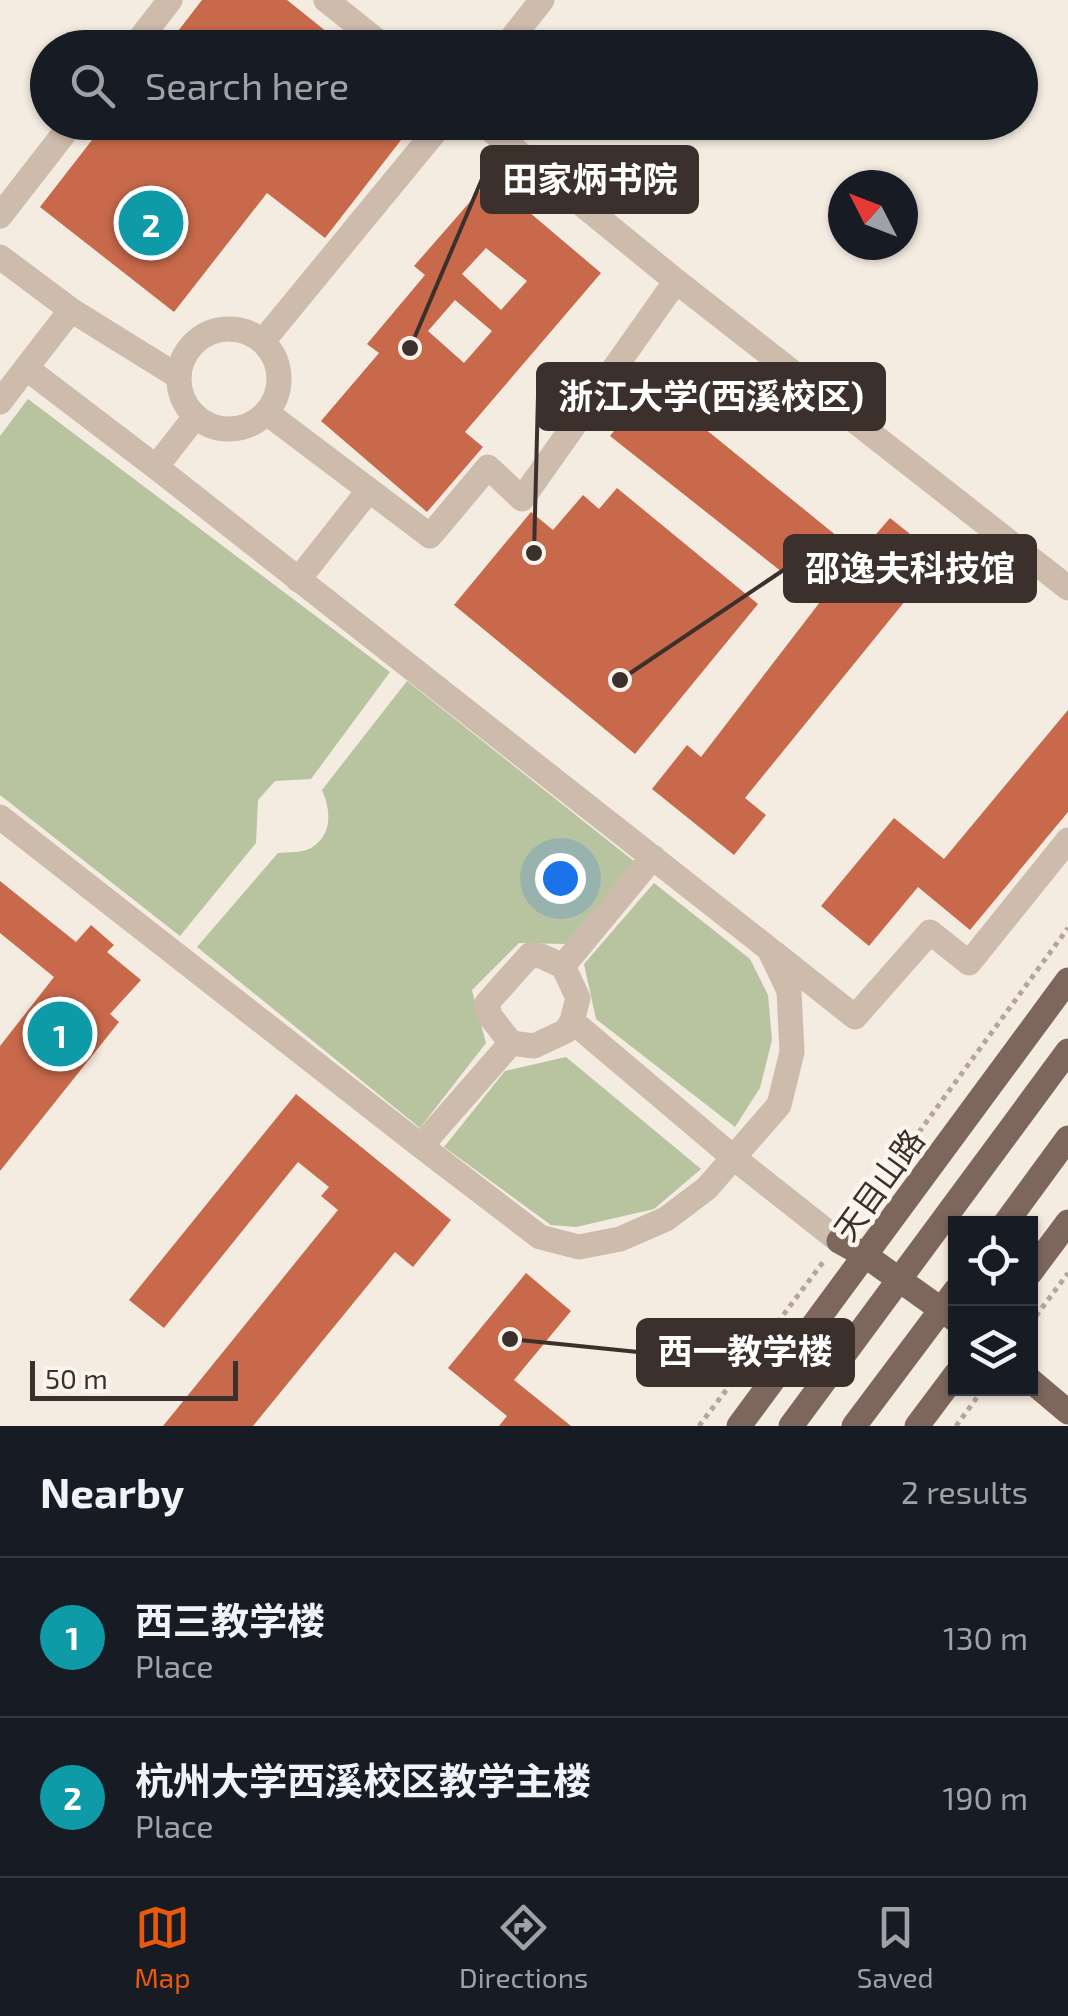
<!DOCTYPE html>
<meta charset="utf-8">
<style>
:root{--surface:#171b24;--page:#20242c;--text:#f1f3f6;--muted:#9ea1a6;--line:#363941;--accent:#ea580c}
body{margin:0;font-family:"Exo 2","Noto Sans SC",sans-serif;background:var(--page);color:var(--text)}
.controls{position:absolute;right:30px;bottom:30px;display:grid;overflow:hidden;border-radius:0px;box-shadow:0 2px 8px #0004}
.controls button{width:90px;height:90px;display:grid;place-items:center;padding:0;border:0;border-bottom:2px solid var(--line);background:var(--surface);color:var(--text);font:50px sans-serif}
.compass{position:absolute;left:828px;top:170px;width:90px;height:90px;border-radius:50%;background:var(--surface);box-shadow:0 2px 8px #0004;rotate:312deg}
.scale{position:absolute;left:30px;bottom:25px;width:208px;box-sizing:border-box;padding-left:10px;border:5px solid #3b302b;border-top:0;font-size:28px;line-height:35px;white-space:nowrap;color:#3b302b;-webkit-text-stroke:8px #fbf5ee;paint-order:stroke}
.you{position:absolute;left:560px;top:878px;width:35px;height:35px;margin:-25px;border:8px solid #fff;border-radius:50%;background:#1a73e8;box-shadow:0 0 0 15px #1a73e833}
.badge{display:grid;place-items:center;width:65px;height:65px;border-radius:50%;background:var(--accent);color:#fff;font-size:32px;font-weight:700}
.pin{position:absolute;translate:-50% -50%;border:5px solid #fff;box-shadow:0 2px 10px #0006}
.list{margin:0;padding:0;list-style:none}
h2{display:flex;justify-content:space-between;align-items:center;height:130px;margin:0;padding:0 40px;font-size:42px}
h2 small{font-size:32px;font-weight:400;color:var(--muted)}
.list li{display:grid;grid-template-columns:65px 1fr auto;gap:30px;align-items:center;box-sizing:border-box;height:160px;padding:0 40px;border-top:2px solid var(--line)}
.list b{display:block;font-size:38px;white-space:nowrap}
.list p{margin:0;font-size:32px;white-space:nowrap;color:var(--muted)}
.list em{font-size:32px;font-style:normal;color:var(--muted)}
.icon{flex:none;width:55px;height:55px;fill:none;stroke:currentColor;stroke-width:2;stroke-linecap:round;stroke-linejoin:round}
.map{position:relative;flex:none;width:1068px;height:1426px;overflow:hidden}
.search{position:absolute;background:var(--surface);box-shadow:0 2px 8px #0004;left:30px;right:30px;top:30px;height:110px;display:flex;align-items:center;gap:25px;box-sizing:border-box;padding:0 35px;border-radius:55px;color:var(--muted);font-size:38px}
.sheet{height:450px;background:var(--surface)}
nav{display:flex;justify-content:space-around;align-items:center;box-sizing:border-box;height:140px;border-top:2px solid var(--line);background:var(--surface);font-size:28px;color:var(--muted)}
nav a{display:grid;justify-items:center;gap:5px}
nav .on{color:var(--accent)}
.map>svg:first-child{display:block}
.green{fill:#b8c4a0}
.building{fill:#c8694b;fill-rule:evenodd}
.lines{fill:none;stroke-linecap:round;stroke-linejoin:round}
.path{stroke:#b9a596;stroke-width:5;stroke-dasharray:5 5;stroke-linecap:butt}
.minor{stroke:#cdbbac;stroke-width:25}
.major{stroke:#7d675c;stroke-width:25}
.labels{text-anchor:middle;dominant-baseline:central;stroke-width:9;stroke-linejoin:round;paint-order:stroke}
.street-label{font-size:32px;fill:#3b302b;stroke:#fbf5ee}
.leader{fill:none;stroke:#3b302b;stroke-width:4}
.callout-dot{fill:#3b302b;stroke:#fbf5ee;stroke-width:4}
.callout{fill:#3b302b;stroke:#3b302b;stroke-width:4}
.callout-label{font-size:35px;text-anchor:middle;font-weight:bold;fill:#fff}
</style>
<div class="map">
<svg width="1068" height="1426" viewBox="0 0 1068 1426">
<rect width="100%" height="100%" fill="#f4ebe1"/>
<path class="green" d="M28,399L390,672L311,779L275,781L258,800L256,843L180,936L0,795V436Z
M407,681L635,862L565,944L519,943L472,990L486,1043L420,1128L197,947L278,853C288,852 303,853 311,848C333,835 331,810 322,790Z
M654,883L750,959L768,995L772,1040L760,1088L735,1127L596,1019L584,964Z
M566,1057L701,1169L654,1209L576,1227L551,1225L444,1147L505,1071Z"/>
<path class="building" d="M202,0H287L347,48H165Z
M106,122H415L325,238L267,193L174,312L40,207Z
M490,179L601,273L465,432L483,447L427,512L321,421L379,353L367,344L425,275L414,266ZM486,248L527,281L501,310L462,274ZM455,300L492,331L464,363L428,331Z
M651,385L859,554L890,518L940,558L745,798L766,815L734,855L652,789L687,745L701,757L820,602L610,436Z
M617,488L758,604L635,754L454,605L531,512L553,530L583,495L599,509Z
M1068,710V812L970,930L918,887L869,946L821,906L894,818L944,859Z
M0,881L76,942L91,925L114,945L107,952L141,980L110,1014L119,1022L0,1171V1046L54,977L0,933Z
M296,1094L451,1220L413,1267L395,1252L253,1426H163L338,1210L321,1196L329,1187L298,1162L164,1328L129,1300Z
M526,1273L571,1311L514,1380L571,1426H499L507,1416L448,1368Z"/>
<g class="lines">
<path class="path" d="M854,1221L1068,928
M1030,1324L1068,1273
M699,1426L824,1261
M956,1426L984,1388"/>
<path class="minor" d="M326,0L386,48
M133,48L170,0
M504,48L542,0
M481,122L676,281L1068,588
M0,216L73,122
M0,257L71,310L179,377
M179 379a50 50 0 1 1 100 0a50 50 0 1 1-100 0Z
M263,341L443,122
M26,368L71,310
M0,402L26,368L156,467L769,949L789,991L792,1052L779,1105L707,1188L666,1219L620,1239L579,1247L540,1237L421,1146L0,817
M267,413L430,536L488,467L522,499L676,281
M156,467L195,417
M298,580L369,490
M773,952L855,1017L930,932L969,963L1068,840
M530,955L541,956L563,966L578,998L572,1021L566,1031L534,1046L511,1043L490,1016L487,1003Z
M563,966L653,857
M572,1021L734,1158L839,1241
M421,1146L511,1043"/>
<path class="major" d="M1005,1224L1068,1138
M839,1241L866,1256L956,1320
M1030,1273L1068,1222
M1030,1380L1068,1412
M739,1426L1068,980
M791,1426L1068,1051
M854,1426L956,1290
M917,1426L956,1374"/>
</g>
<g class="labels">
<g class="street-label">
<text transform="translate(878 1184) rotate(-54)">天目山路</text>
</g>
</g>
<path class="leader" d="M410 348L482 179M534 553L538 396M620 680L785 569M510 1339L638 1352"/>
<g class="callout-dot">
<circle cx="410" cy="348" r="10"/>
<circle cx="534" cy="553" r="10"/>
<circle cx="620" cy="680" r="10"/>
<circle cx="510" cy="1339" r="10"/>
</g>
<g class="callout">
<rect x="482" y="147" width="215" height="65" rx="10"/>
<rect x="538" y="364" width="346" height="65" rx="10"/>
<rect x="785" y="536" width="250" height="65" rx="10"/>
<rect x="638" y="1320" width="215" height="65" rx="10"/>
</g>
<g class="callout-label">
<text x="590" y="192">田家炳书院</text>
<text x="711" y="409">浙江大学(西溪校区)</text>
<text x="910" y="581">邵逸夫科技馆</text>
<text x="745" y="1364">西一教学楼</text>
</g>
</svg>
<div class="controls">
<button><svg class="icon" aria-label="locate" viewBox="0 0 24 24"><circle cx="12" cy="12" r="6"/><path d="M12 2v4M12 18v4M2 12h4M18 12h4"/></svg></button>
<button><svg class="icon" aria-label="layers" viewBox="0 0 24 24"><path d="M12 4l9 5-9 5-9-5zM3 14l9 5 9-5"/></svg></button>
</div>
<svg class="compass" viewBox="-18 -18 36 36"><path d="M0-13l5 13h-10z" fill="#e53935"/><path d="M0 13l5-13h-10z" fill="#9ea1a6"/></svg>
<div class="scale">50 m</div>
<div class="you"></div>
<div class="pin badge" style="left:60px;top:1034px;background:#0f9aa8">1</div>
<div class="pin badge" style="left:151px;top:223px;background:#0f9aa8">2</div>
<div class="search"><svg class="icon" aria-label="search" viewBox="0 0 24 24"><circle cx="10" cy="10" r="6"/><path d="M15 15l6 6"/></svg>Search here</div>
</div>
<section class="sheet">
<h2>Nearby<small>2 results</small></h2>
<ul class="list">
<li><span class="badge" style="background:#0f9aa8">1</span><div><b>西三教学楼</b><p>Place</p></div><em>130 m</em></li>
<li><span class="badge" style="background:#0f9aa8">2</span><div><b>杭州大学西溪校区教学主楼</b><p>Place</p></div><em>190 m</em></li>
</ul>
</section>
<nav>
<a class="on"><svg class="icon" aria-label="map" viewBox="0 0 24 24"><path d="M3 6l6-2 6 2 6-2v14l-6 2-6-2-6 2zM9 4v14M15 6v14"/></svg>Map</a>
<a><svg class="icon" aria-label="directions" viewBox="0 0 24 24"><path d="M12 3l9 9-9 9-9-9zM9 14v-3h6M13 9l2 2-2 2"/></svg>Directions</a>
<a><svg class="icon" aria-label="saved" viewBox="0 0 24 24"><path d="M7 4h10v16l-5-4-5 4z"/></svg>Saved</a>
</nav>
